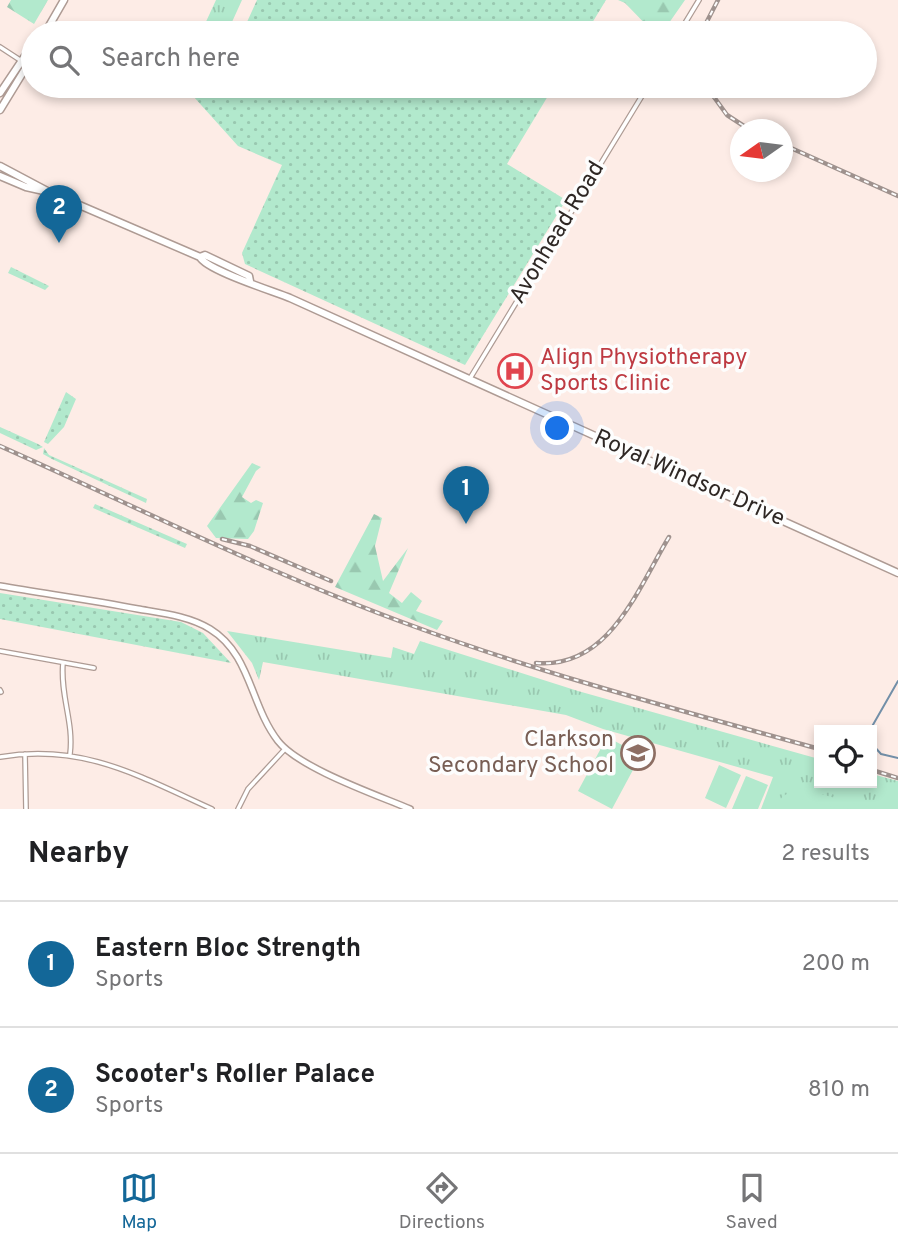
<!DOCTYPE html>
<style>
:root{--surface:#fff;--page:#f6f6f6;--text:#202124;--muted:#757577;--line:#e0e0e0;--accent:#136798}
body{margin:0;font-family:Overpass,sans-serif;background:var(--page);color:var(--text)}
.controls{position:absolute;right:21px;bottom:21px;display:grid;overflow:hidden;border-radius:0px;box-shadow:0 4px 10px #0003}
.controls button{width:63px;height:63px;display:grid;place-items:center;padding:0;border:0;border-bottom:2px solid var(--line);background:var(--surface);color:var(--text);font:35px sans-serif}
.compass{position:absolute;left:730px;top:119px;width:63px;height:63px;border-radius:50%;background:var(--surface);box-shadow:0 4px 10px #0003;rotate:256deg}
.you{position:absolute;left:558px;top:429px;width:24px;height:24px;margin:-18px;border:5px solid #fff;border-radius:50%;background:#1a73e8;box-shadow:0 0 0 10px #1a73e833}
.badge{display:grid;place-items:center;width:46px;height:46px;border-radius:50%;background:var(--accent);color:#fff;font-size:23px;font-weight:700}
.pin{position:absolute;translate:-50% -58px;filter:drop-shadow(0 2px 4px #0008)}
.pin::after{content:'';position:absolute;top:37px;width:24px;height:21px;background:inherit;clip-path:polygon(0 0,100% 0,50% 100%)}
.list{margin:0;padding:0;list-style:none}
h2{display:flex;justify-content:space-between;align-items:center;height:91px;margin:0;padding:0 28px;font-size:30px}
h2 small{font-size:23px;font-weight:400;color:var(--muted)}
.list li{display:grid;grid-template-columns:46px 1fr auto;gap:21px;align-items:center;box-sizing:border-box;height:126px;padding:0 28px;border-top:2px solid var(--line)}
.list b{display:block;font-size:26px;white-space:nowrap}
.list p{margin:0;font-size:23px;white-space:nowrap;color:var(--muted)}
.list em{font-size:23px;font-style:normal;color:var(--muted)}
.icon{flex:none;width:38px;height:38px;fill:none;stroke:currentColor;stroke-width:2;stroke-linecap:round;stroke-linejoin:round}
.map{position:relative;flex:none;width:898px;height:809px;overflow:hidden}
.search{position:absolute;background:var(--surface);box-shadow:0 4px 10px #0003;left:21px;right:21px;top:21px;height:77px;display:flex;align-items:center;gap:18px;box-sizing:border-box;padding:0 24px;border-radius:38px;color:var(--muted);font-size:26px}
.sheet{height:343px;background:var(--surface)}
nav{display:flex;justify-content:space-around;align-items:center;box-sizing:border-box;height:98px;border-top:2px solid var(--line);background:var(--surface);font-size:19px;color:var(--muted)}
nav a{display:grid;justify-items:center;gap:4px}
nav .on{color:var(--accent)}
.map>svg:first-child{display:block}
.grass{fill:url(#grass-dots)}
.forest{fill:url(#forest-firs)}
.park{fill:url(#park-tufts)}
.pitch{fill:#b2e9cd}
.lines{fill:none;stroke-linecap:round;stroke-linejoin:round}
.stream{stroke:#728fa8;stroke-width:2}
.street-casing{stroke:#ae9b94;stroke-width:6}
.secondary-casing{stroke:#ae9b94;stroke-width:8}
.primary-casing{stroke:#ae9b94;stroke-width:9}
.street{stroke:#fff;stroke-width:3.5}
.secondary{stroke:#fff;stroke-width:5}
.primary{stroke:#fff;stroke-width:6}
.rail-casing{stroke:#9f928e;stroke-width:4.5}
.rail{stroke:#fdfdfd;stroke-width:2;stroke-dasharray:5;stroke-linecap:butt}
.labels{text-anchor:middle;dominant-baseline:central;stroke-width:7;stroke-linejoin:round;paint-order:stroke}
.street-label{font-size:23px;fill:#2e2724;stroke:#fdfdfd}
.health-label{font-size:23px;fill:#be3a42;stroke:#fdfdfd;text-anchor:start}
.education-label{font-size:23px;fill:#785e54;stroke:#fdfdfd;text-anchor:end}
</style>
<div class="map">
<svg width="898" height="809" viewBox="0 0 898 809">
<defs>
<pattern id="grass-dots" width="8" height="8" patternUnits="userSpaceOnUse" patternTransform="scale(1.75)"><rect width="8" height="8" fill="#b2e9cd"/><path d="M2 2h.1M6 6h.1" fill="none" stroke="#99c8b0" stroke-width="1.8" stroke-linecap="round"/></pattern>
<pattern id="forest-firs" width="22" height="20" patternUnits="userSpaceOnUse" patternTransform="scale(1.75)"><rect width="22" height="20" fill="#b2e9cd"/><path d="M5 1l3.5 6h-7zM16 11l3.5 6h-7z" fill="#99c8b0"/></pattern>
<pattern id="park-tufts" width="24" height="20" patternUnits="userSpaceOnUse" patternTransform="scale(1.75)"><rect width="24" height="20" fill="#b2e9cd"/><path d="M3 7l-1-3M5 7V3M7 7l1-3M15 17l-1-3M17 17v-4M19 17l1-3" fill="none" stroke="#99c8b0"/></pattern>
</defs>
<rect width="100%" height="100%" fill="#fdece6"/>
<path class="grass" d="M257,0H606L586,33H242Z
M184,86H554L507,164L566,200L465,365L245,264L242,253L282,165L238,146Z
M11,267L49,286L45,290L8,273Z
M66,392L76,399L64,427L48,444L44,442Z
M0,427L38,444L43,447L36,450L0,433Z
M44,448L49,455L147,499L146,503L52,459L43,454Z
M95,504L187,544L185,548L93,508Z
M0,593L181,622L203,633L231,663L0,619Z"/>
<path class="forest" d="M11,0H48L34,24L7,7Z
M618,0H685L662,33H654L625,3Z
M252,463L261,467L256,471L242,497L251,503L256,500L263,503L254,531L248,539L216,538L207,526Z
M374,514L382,518L375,546L383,581L408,548L389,593L402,603L411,592L422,601L416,611L443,621L437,630L335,587Z"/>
<path class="park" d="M216,0H242L227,33L204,26Z
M227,631L391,658L393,647L414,654L420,641L578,691L819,759V783H872V774L898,781V809H761L773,777L603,729L566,715L263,662L259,680L252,663Z"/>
<path class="pitch" d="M607,737L641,755L612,809L578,791Z
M719,765L741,775L726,808L705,798Z
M746,776L768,785L758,809H732Z
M799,788L868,807L876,809H851L801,796L796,798L841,809H773L783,796Z"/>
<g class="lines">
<path class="stream" d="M870,730L898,681
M872,744L881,754L898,758"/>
<g class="street-casing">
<path id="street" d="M679,33L699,0
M0,47L20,60
M469,380L648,86
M0,651L94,668
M63,663C60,696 74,722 70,754
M0,690L1,692
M25,754L26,809
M0,757C83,743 139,776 212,809
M238,809L248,789L285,749"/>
</g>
<g class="secondary-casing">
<path id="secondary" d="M0,586C46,594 92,600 138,609C161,613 189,616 210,629C251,654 250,705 278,741C299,768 377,795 410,809"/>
</g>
<g class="primary-casing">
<path id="primary" d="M45,33L64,0
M0,93L33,44
M0,110L33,56
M0,166L49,192L200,257L205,255L249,276L250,281
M0,176L26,187L44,191
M200,257C206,270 273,291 290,298L898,573"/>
</g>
<use href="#street" class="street"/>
<use href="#secondary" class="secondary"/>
<use href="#primary" class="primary"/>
<g class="rail-casing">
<path id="rail" d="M701,33L718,0
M706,86L727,115L750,130
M782,144L898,196
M0,446C137,507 272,575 413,626C546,675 683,711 819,749
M222,539L250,546L331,581
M536,663C609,669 637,590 669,537
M872,770L898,778"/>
</g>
<use href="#rail" class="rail"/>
</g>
<defs>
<g id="hospital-ring" transform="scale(1.75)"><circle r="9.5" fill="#fdfdfd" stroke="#e0444e" stroke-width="1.5"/><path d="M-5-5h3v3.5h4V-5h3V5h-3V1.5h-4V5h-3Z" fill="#e0444e"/></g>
<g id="school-ring" transform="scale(1.75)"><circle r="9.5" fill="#fdfdfd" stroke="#8d6e63" stroke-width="1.5"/><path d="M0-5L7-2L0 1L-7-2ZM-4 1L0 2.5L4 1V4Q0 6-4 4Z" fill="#8d6e63"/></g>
</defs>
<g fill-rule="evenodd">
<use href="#hospital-ring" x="515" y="371"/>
<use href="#school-ring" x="638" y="753"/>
</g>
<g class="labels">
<g class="street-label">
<text transform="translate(558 233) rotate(-59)">Avonhead Road</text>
<text transform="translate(689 479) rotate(24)">Royal Windsor Drive</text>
</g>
<g class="health-label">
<text x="540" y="358">Align Physiotherapy<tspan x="540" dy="26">Sports Clinic</tspan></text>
</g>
<g class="education-label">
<text x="614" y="740">Clarkson<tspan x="614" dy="26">Secondary School</tspan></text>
</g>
</g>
</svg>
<div class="controls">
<button><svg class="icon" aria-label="locate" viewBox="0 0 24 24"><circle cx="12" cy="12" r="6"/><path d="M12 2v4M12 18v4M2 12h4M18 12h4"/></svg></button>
</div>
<svg class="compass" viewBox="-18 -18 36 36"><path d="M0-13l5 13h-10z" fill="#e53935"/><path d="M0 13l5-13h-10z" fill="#757577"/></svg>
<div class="you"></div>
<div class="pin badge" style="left:466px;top:524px">1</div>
<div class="pin badge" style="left:59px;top:243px">2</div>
<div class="search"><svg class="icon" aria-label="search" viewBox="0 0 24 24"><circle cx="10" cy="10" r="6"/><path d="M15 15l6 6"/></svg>Search here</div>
</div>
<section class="sheet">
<h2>Nearby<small>2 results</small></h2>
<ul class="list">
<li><span class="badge">1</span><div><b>Eastern Bloc Strength</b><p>Sports</p></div><em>200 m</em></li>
<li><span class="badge">2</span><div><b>Scooter's Roller Palace</b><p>Sports</p></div><em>810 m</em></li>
</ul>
</section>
<nav>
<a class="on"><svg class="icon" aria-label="map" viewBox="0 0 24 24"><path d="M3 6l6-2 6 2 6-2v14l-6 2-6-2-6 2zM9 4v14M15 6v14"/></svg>Map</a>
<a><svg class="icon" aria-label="directions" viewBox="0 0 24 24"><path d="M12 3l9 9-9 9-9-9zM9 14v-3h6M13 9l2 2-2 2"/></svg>Directions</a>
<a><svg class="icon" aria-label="saved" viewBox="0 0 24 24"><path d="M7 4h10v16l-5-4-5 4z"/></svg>Saved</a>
</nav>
